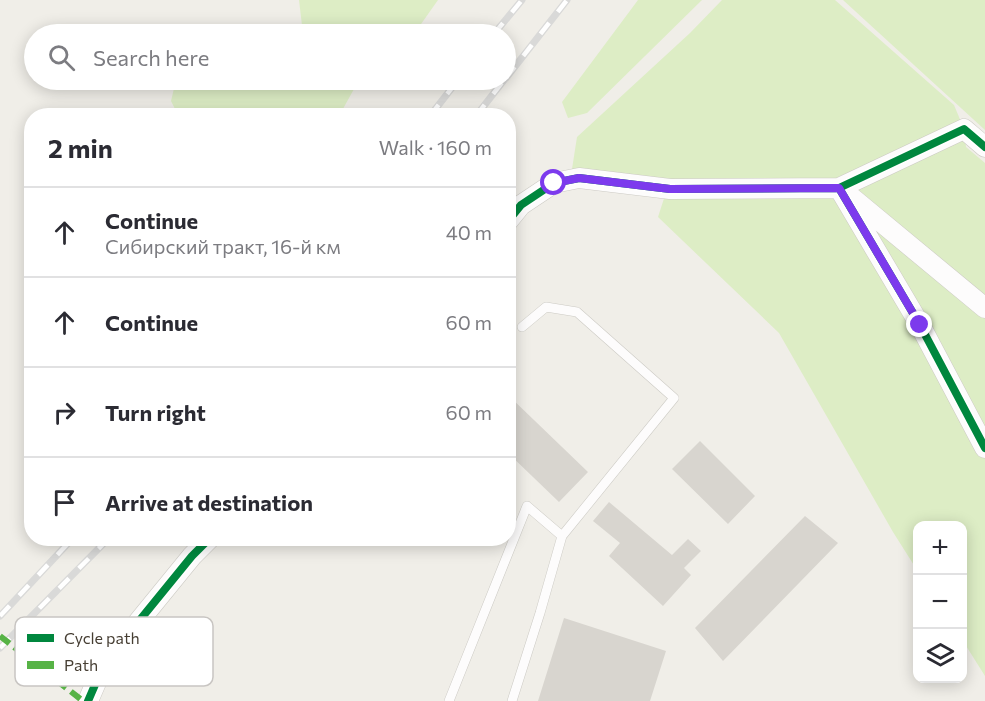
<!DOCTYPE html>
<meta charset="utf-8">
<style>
:root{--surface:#fff;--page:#f2f2f3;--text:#2b2b33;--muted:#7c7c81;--line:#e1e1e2}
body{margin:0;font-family:Commissioner,sans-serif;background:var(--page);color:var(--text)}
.controls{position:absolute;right:18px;bottom:18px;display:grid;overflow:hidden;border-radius:12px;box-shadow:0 3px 15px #0003}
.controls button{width:54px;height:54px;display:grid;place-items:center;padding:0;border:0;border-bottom:2px solid var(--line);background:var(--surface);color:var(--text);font:30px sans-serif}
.stop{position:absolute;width:18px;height:18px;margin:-14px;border:4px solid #7c3aed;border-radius:50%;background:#fff}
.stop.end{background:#7c3aed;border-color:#fff;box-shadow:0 2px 6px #0008}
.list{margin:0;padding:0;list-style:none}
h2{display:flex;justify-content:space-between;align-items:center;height:78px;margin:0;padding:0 24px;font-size:26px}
h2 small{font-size:20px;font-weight:400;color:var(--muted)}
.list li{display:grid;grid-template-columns:39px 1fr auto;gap:18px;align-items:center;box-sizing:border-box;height:90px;padding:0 24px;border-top:2px solid var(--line)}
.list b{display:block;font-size:22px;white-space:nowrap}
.list p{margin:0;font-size:20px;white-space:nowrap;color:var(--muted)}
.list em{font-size:20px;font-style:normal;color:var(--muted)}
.icon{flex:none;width:33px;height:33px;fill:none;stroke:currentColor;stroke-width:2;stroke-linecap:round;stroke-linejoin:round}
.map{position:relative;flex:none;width:985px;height:701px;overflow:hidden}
.search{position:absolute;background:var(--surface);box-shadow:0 3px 15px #0003;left:24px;top:24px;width:492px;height:66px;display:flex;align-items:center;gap:15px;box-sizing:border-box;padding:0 21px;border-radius:33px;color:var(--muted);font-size:22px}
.panel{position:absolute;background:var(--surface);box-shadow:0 3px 15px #0003;left:24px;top:108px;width:492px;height:438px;border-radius:24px}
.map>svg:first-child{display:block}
.green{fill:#ddedc5}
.building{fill:#d8d5cf}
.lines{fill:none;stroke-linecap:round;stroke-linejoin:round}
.service-casing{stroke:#cccac4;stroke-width:10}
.minor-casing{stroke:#cccac4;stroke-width:21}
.service{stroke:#fdfcfc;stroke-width:9}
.minor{stroke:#fdfcfc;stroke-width:20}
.rail-casing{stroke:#d9d9d8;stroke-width:7}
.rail{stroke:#fff;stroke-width:4.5;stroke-dasharray:14;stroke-linecap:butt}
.quiet{stroke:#57b346;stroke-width:6;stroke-dasharray:12 6;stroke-linecap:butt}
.cycleway-casing{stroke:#fff;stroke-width:11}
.cycleway{stroke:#00873e;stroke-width:8}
.route{stroke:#7c3aed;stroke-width:8}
.key{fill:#fff;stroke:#c8c5c2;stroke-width:1.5}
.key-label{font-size:16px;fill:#463e33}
</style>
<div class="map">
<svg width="985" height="701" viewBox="0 0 985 701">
<rect width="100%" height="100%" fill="#f0eee8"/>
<path class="green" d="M299,0H438L414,34H255L275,29L303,34Z
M638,0H702L587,113L568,118L562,102Z
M722,0H835L954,105L964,129L966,147L985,163V676L963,641L962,526H918L917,570L893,532L779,333L658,217L669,183L572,169L577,137L690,33Z
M843,0H985V130Z
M176,80H359L339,116L178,115L171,101Z"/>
<path class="building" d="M508,395L588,472L559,502L508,453Z
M700,441L755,496L728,524L672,469Z
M609,502L672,555L688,539L701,551L684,568L691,575L663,606L609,556L620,543L593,521Z
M805,516L838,543L723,661L695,628Z
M564,618L666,651L650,701H538Z"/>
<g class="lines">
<g class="service-casing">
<path id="service" d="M449,701L527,506L562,536
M512,701L540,613L562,536L674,398L577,312L546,307L522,327"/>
</g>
<g class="minor-casing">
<path id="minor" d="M839,188L920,325L985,448
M851,197L985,308
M508,221L521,205L554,183L579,178L670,189L839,188L964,129L985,147
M88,701L104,664L192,556L210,538"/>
</g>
<use href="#service" class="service"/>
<use href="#minor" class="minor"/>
<g class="rail-casing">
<path id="rail" d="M494,34L522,0
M506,78L567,0
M430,116L458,80
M476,116L504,80
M0,616L73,538
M0,648L109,538"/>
</g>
<use href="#rail" class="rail"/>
<path class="quiet" d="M0,636L83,701"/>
<g class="cycleway-casing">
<path id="cycleway" d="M839,188L920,325L985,448
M508,221L521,205L554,183L579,178L670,189L839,188L964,129L985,147
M88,701L104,664L192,556L210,538"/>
</g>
<use href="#cycleway" class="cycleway"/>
</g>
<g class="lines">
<path class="route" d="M554,183L579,178L670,189L839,188L920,325"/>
</g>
<rect x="15" y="617" width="198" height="69" rx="9" class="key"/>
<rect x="27" y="634" width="27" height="8" fill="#00873e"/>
<rect x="27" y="661" width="27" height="8" fill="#57b346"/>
<g class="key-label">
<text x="64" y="644">Cycle path</text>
<text x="64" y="671">Path</text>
</g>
</svg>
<div class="controls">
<button>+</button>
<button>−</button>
<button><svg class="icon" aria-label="layers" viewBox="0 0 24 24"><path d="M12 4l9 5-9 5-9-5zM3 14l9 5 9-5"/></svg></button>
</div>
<div class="stop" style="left:554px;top:183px"></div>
<div class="stop end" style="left:920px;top:325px"></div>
<div class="search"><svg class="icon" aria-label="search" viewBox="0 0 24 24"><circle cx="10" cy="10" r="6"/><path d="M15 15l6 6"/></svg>Search here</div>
<section class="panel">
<h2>2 min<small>Walk · 160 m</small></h2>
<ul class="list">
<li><svg class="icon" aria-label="ahead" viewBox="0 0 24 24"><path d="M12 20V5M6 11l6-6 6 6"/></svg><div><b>Continue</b><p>Сибирский тракт, 16-й км</p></div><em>40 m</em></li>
<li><svg class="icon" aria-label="ahead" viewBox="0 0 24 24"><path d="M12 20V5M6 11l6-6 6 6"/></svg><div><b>Continue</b></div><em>60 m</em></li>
<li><svg class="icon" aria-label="right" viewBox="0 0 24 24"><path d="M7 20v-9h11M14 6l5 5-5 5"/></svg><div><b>Turn right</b></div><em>60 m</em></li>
<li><svg class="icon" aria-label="arrive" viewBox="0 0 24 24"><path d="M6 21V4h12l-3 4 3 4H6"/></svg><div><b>Arrive at destination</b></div></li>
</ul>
</section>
</div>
